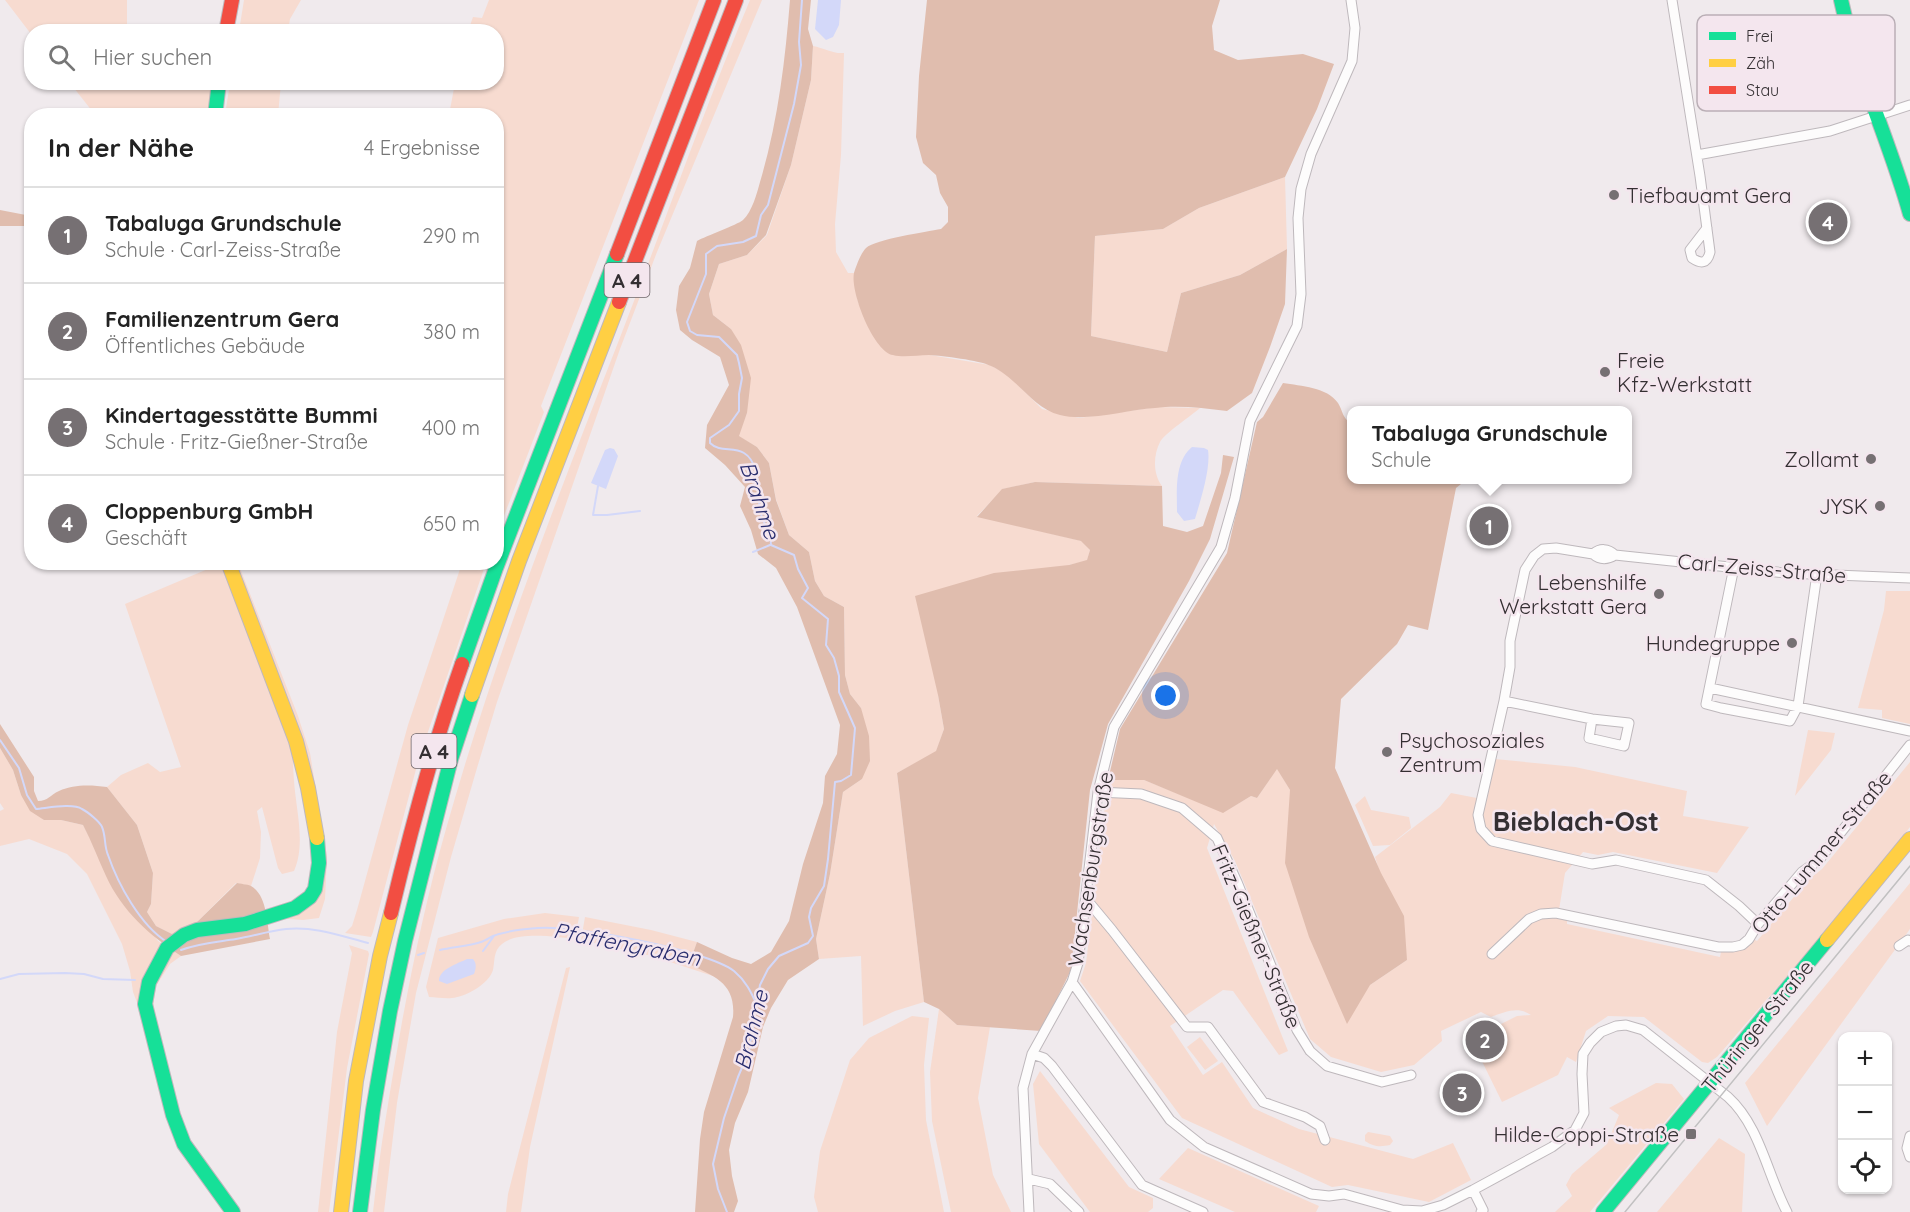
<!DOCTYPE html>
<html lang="de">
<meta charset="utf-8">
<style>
:root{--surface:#fff;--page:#f6f6f6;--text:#222;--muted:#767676;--line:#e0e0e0;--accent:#767073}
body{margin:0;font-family:Quicksand,sans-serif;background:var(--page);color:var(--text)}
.controls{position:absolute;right:18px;bottom:18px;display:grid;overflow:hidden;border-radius:12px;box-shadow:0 2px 4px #0004}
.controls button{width:54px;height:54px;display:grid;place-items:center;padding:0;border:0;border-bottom:2px solid var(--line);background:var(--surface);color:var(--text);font:30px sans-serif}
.you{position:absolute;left:1166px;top:696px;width:21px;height:21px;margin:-15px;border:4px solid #fff;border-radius:50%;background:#1a73e8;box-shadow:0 0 0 9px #1a73e833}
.badge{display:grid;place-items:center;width:39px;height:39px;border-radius:50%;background:var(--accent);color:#fff;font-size:20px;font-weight:700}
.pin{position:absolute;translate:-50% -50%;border:3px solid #fff;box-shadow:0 2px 6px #0006}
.popup{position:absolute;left:1347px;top:406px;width:285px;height:78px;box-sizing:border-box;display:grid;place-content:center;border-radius:12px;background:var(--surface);filter:drop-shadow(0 2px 4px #0005);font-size:20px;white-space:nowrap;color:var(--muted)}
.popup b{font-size:22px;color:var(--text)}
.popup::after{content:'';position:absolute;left:50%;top:100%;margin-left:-12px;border:12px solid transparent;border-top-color:var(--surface)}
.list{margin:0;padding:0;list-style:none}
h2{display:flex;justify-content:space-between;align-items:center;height:78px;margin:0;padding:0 24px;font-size:26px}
h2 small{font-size:20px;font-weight:400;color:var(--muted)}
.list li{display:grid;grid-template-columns:39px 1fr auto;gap:18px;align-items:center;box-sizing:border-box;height:96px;padding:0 24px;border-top:2px solid var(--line)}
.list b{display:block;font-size:22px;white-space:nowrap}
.list p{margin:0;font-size:20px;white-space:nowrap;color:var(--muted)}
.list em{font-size:20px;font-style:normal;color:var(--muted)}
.icon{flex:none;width:33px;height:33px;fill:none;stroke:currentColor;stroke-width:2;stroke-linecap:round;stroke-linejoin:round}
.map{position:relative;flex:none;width:1910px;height:1212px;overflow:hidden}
.search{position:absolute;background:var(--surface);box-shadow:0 2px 4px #0004;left:24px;top:24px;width:480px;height:66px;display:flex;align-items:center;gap:15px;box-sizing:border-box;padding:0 21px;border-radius:24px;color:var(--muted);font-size:22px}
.panel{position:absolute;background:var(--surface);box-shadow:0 2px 4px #0004;left:24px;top:108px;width:480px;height:462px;border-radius:24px}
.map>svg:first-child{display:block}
.green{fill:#f7dbd0}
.forest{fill:#e0bdae}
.water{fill:#d3d8f9}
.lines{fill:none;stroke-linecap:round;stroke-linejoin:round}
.stream{stroke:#d3d8f9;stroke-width:2}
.street-casing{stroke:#beb8bc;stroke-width:11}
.fast-casing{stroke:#beb8bc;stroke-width:16}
.slow-casing{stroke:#beb8bc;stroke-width:16}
.jam-casing{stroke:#beb8bc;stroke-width:16}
.street{stroke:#fdfcfc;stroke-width:9}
.fast{stroke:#16e098;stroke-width:14}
.slow{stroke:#ffcf43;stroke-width:14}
.jam{stroke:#f24e42;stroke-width:14}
.tram{stroke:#c1c0c1;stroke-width:1.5}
.poi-dot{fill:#767073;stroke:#f4e6ee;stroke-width:2}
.labels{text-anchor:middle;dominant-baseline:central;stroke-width:5;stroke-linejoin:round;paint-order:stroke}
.shield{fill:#f4e6ee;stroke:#6e666a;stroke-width:1.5}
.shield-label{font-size:20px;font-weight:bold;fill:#342f32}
.poi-label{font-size:21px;fill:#342f32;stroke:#f4e6ee;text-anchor:end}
.street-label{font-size:21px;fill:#342f32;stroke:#f4e6ee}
.water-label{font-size:22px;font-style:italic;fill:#292d6e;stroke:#f4e6ee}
.district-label{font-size:27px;font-weight:bold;fill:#342f32;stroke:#f4e6ee}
.key{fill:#f4e6ee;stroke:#baafb6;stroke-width:1.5}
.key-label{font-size:16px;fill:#342f32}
</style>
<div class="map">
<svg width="1910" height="1212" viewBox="0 0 1910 1212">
<rect width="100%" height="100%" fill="#f0eaed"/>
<path class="green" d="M5,0H127V31L32,32L31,34Z
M244,0H301L290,19L288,31H239Z
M489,0H699L541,406L544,412L497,534L496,116L449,115L455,83L496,82V32L468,31L473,17L482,18Z
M750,0H762L657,252L620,349L497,702L477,768L451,857L416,993L397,1103L384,1212H373C380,1148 391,1085 402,1022C414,957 428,892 446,829C493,662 556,501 619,340C663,227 703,112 750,0Z
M813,46C824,48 833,54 844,53L841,155L835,224L836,252L848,273H854L858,302L870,328L930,355L990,365L1008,375L1042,409L1079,418L1157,407L1200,408C1192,415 1164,434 1160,442C1153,456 1153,474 1162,486L1035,482L1003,489L977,516L1082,541L1090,550L1087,561L1069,565L938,695L944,729L936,752L897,773L924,1002L895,1011L863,1026L861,956L819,959L816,939L830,874L843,792L862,779L861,708L850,694L845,675L844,607L824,596L815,581L809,552L789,535L776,499L769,463L757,447L738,436L747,413L731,329L713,315L709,294L719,264L747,255L767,235L791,165L811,80Z
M213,82L211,115L96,116L70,83Z
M230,83H281L278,115H225Z
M1285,177L1287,249L1240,275L1181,293L1167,352L1091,336L1095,236L1163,229L1199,208Z
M222,563L293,747C293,758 293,770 294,781C296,810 306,844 294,871L282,874L278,868L262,807L257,811L261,832L260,858L251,886L236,883L197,922L172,934L156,926L147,912L151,904L153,873L137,825L107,787L121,775L148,763L160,772L181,767L125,604Z
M231,563H238L298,716L310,753L327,857L325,899L319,918L303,920L275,918L314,900L319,827Z
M462,563H486L419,758L373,932L371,937L345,933L352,926L357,910L408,725Z
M1886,591H1910V724L1882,718V710L1858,708L1884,610Z
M1808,730L1835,733L1831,750L1795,796Z
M0,748L13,770L21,795L44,820H61L83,825L95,848L158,941L181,956L170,964L156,986L153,1007L140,1010L133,992L130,971L122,944L87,874L67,854L29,839L0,846V811L4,809L0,803Z
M1495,759L1575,767L1687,791L1683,816L1749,827L1717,873L1613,852L1598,855L1583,852L1565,873L1558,916L1567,918V924L1720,957L1721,952C1738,952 1741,951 1753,939L1757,941L1808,880L1822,869L1910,762V827L1850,903L1717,1057L1708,1063L1702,1062L1644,1017L1608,1016L1586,1031L1576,1062L1567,1057L1558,1075L1502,1102L1471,1039L1517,1016L1531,1015C1518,1006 1505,1012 1491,1017L1481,1012L1441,1031L1442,1041L1414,1065L1381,1072L1331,1057L1310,1039L1235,861L1214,824L1207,848L1288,1051L1279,1055L1233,991L1223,990L1170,1026L1203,1075L1222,1062L1253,1108L1299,1129L1413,1159L1453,1143L1471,1180L1429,1202L1348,1185L1332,1187L1182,1118L1080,981L1086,963L1108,780H1144L1224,812L1251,796L1257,798L1277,768L1290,790L1370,985L1407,960L1375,857L1440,807L1451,793L1487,800Z
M1365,796L1371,810L1409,817L1411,828L1390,845L1373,846L1355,805Z
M1910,883V929L1767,1126L1745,1083Z
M545,913L579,917L575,939C556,937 517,931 502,944C493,951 495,961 493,970C489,984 465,997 452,998C445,999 436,997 429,997L426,987L438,938L504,919Z
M585,917L651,930L697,942L689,964L719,978L652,956L581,940Z
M349,945L368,951L369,954L347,1068L329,1212H318L337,1032L352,953Z
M570,967L530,1147L521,1212H506L508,1194L566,968Z
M939,1009L957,1025L990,1027L978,1098L993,1175L1011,1212H951L932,1121L930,1072Z
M912,1016L929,1018L924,1065L926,1120L944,1212H818L814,1197L820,1151L850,1060L869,1038Z
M1200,1037L1218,1061L1205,1070L1187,1047Z
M1040,1071L1129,1187L1153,1198V1208L1148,1212H1090L1039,1144L1033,1084Z
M1656,1083L1672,1084L1684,1099L1590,1212H1555L1572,1196L1566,1185L1572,1174L1607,1144L1619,1115L1609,1108Z
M1368,1132L1390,1136L1393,1141L1390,1145C1380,1147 1374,1147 1365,1141V1135Z
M1719,1138L1745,1154L1742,1212H1657Z
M1188,1148L1319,1206L1316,1212H1235L1159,1179Z"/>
<path class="forest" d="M790,0H811L808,29L813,46L811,80L791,165L766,235L747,255L719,264L709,294L713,315L731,329L741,345L751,378L747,413L739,436L757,447L769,463L776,500L789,535L809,552L815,581L824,596L844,607L845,675L850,694L861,708L869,736L870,761L862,779L843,792L830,874L816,939L819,959L788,980L771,1008L763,1027L748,1092L735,1123L729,1150L732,1176L738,1201L734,1212H695L700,1139L704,1112L733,1017C736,983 715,977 689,964L697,942L732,958L751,964L771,952L789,921L803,864L823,803L825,776L837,754L840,725L797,607L776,568L758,554L751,530L740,506L745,487L725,465L705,448L707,425L729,385L720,357L692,340L680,330L676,310L679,286L690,268L697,241C706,236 737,225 743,220C752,212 757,193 760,182C778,122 785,62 790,0Z
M927,0H1220L1212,26L1214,50L1238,60L1303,54L1334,64L1317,109L1285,177L1199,208L1163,229L1095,236L1091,336L1167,352L1181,293L1240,275L1287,249L1285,304L1270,347L1252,393L1227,411C1203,408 1178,405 1155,408C1126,410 1087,422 1060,415C1032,408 1018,378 991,366C979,360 943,356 929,355C917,355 904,358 893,355C873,351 850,291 854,273C856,266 861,253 866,248C876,239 926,232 941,229L948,222V207L940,193L936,175L923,163L916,137L919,76Z
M0,210L31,216V226H0Z
M1283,383C1301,386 1327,387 1338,403C1343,411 1342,418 1351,423V480H1466L1456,488L1428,630L1408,625L1397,644L1341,699L1335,768L1381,873L1404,916L1407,960L1370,985L1347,1024L1309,937L1285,863L1290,790L1277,769L1257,798L1251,796L1223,813L1144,780H1108L1120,729L1227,553L1257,422L1263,417Z
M1223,455L1234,457L1210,539L1189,581L1108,724L1090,790L1071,970L1041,1031L957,1025L939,1009L924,1002L897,773L936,751L944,729L938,695L915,596L994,573L1069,565L1087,560L1090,550L1081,541L977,517L1002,489L1035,482L1162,486L1163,526L1187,532L1203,526L1221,473Z
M0,724L34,777V791L38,801C48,801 50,795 59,791C74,784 91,785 107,787L137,825L153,873L151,904L147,912L156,926L172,934L197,922L237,883C240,884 247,884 251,886C267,895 267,923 270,939L181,956C149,935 122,911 106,876C98,859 92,842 83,825L61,820H44L30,811L21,795L13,770L0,748Z"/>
<path class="water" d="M818,0H841L839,25L833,37L826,40L815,29Z
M1192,447L1204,448L1208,450C1211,468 1200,502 1195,519L1184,521L1177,512C1177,491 1174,462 1192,447Z
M610,448L614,449L618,456L606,489L591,483L605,450Z
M467,959H473C477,964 476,968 474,974L447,984L439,981C439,969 457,964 467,959Z"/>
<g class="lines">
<path class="stream" d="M598,486L593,515H607L640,511
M753,552L770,545
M0,740L19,768L27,795L36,809C48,808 73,803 82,809C88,812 100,822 102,827C106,836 104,846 108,855C118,884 140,925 167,942
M181,950C199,943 217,942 236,939C253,936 269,931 286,929C315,926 341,936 368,943
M440,950C453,947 469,946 481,942C485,941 489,938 493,936C506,931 524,929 538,928C574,925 707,950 734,971C746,981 751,992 757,1005
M483,951L494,936
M418,955L424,953
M0,979L19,974L65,973L84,974L103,979L135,980
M727,1212L718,1189L713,1164L724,1118L738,1077L749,1051L760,985L768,969L779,956L808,943L813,936L809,917L811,908L824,886L828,859L835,782L841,781L851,775L855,728L839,692V676L834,658L826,645L828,619L802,598L808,588L798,569L794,555L771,545C771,530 762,523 760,510C757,494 761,463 744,453C733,446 720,453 710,443V438L729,425L739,411V394L742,378L739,363L737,355L719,337L697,335L690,331L687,322L706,274V254L717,246L743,242L756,236L761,215L768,205L794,104L801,65L799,42L802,0"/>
<g class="street-casing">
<path id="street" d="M1672,0L1700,176L1710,252C1707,264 1701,264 1692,258L1690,250L1707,228
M1697,155L1830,131L1910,105
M1593,554C1600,548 1608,548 1615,555L1786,573L1910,578
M1615,555C1607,560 1600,560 1593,554L1556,548L1543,549L1534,556L1525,570L1510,641V667L1504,701L1478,815L1481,829L1492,841L1592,864L1616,860L1706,880L1739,906L1758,924
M1734,567L1706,704L1721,708L1790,721L1798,706L1817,574
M1710,688L1910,731
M1504,701L1592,719L1629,723L1624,746L1589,738L1592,719
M1098,792L1141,794L1182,808L1217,838L1237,882L1297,1030L1310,1051L1327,1066L1382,1082L1411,1075
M1087,900L1112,930L1187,1027H1208L1263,1102L1305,1117L1320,1126L1325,1140
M1899,946L1908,940L1910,941
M1492,954L1529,919L1541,914L1556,913L1718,947H1733L1742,945L1749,939L1758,924L1802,872L1819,860L1910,745
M1072,982L1170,1120L1204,1147L1311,1194L1329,1196L1344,1194L1402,1210L1422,1211L1443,1205L1473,1190L1552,1147L1575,1130L1584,1113L1582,1074L1583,1054L1590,1043L1601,1032L1616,1026L1626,1025L1643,1030L1728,1097C1760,1126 1767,1174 1787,1212
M1032,1054L1044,1058L1052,1066L1142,1185L1203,1212
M1910,1136L1907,1148L1910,1157
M1029,1179L1050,1184L1079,1212
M1473,1190L1483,1210L1481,1212
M1029,1212L1023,1088L1032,1054L1072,982L1078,963L1098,792L1114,727L1221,547L1235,498L1250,421L1297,326L1301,294L1298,218L1301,189L1311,154L1352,61L1355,28L1351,0"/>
</g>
<g class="fast-casing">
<path id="fast" d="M1841,0C1857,74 1890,142 1910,214
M215,116L219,82
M462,664L496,568L617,254
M233,1212L184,1144L173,1115L145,1004L149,982L167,948L184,935L197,930L245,924L295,908L310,897L315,889L319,863L317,838
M360,1212L373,1110L390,1011L405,941L451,759L472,695
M1603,1212L1827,940"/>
</g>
<g class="slow-casing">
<path id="slow" d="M228,562L296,741L308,788L317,838
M472,695L519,561L619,302
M1827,940L1910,839
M341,1212L356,1081L380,956L391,913"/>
</g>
<g class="jam-casing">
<path id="jam" d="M226,32L232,0
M617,254L714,0
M619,302L736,0
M391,913C411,829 433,746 462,664"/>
</g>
<use href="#street" class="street"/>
<use href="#fast" class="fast"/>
<use href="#slow" class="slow"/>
<use href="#jam" class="jam"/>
<path class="tram" d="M1625,1212L1910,866"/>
</g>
<g class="poi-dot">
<circle cx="1614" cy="195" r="6"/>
<circle cx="1605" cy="372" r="6"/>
<circle cx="1871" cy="459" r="6"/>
<circle cx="1880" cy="506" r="6"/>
<circle cx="1659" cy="594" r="6"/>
<circle cx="1792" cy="643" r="6"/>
<circle cx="1387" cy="752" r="6"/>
<rect x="1685" y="1128" width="12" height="12" rx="3"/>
</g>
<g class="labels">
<g class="shield">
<rect x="604.5" y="263" width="45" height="34" rx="4.5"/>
<rect x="411.5" y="734" width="45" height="34" rx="4.5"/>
</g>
<g class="shield-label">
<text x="627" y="280">A 4</text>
<text x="434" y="751">A 4</text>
</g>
<g class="poi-label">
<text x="1626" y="195" text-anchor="start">Tiefbauamt Gera</text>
<text x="1617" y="360" text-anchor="start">Freie<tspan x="1617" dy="24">Kfz-Werkstatt</tspan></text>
<text x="1859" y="459">Zollamt</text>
<text x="1868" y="506">JYSK</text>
<text x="1647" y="582">Lebenshilfe<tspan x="1647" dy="24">Werkstatt Gera</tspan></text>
<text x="1780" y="643">Hundegruppe</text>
<text x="1399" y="740" text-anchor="start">Psychosoziales<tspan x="1399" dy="24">Zentrum</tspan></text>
<text x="1679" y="1134">Hilde-Coppi-Straße</text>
</g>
<g class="street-label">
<text transform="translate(1762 568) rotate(5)">Carl-Zeiss-Straße</text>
<text transform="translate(1821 852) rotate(-50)">Otto-Lummer-Straße</text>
<text transform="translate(1090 869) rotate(-81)">Wachsenburgstraße</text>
<text transform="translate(1257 936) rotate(67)">Fritz-Gießner-Straße</text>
<text transform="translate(1757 1026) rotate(-51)">Thüringer Straße</text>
</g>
<g class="water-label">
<text transform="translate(760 500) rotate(71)">Brahme</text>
<text transform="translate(627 944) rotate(11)">Pfaffengraben</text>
<text transform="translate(751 1030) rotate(-76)">Brahme</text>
</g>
<g class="district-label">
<text x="1576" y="821">Bieblach-Ost</text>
</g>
</g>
<rect x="1697" y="15" width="198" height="96" rx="9" class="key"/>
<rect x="1709" y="32" width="27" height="8" fill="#16e098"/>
<rect x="1709" y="59" width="27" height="8" fill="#ffcf43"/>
<rect x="1709" y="86" width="27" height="8" fill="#f24e42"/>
<g class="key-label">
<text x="1746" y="42">Frei</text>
<text x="1746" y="69">Zäh</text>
<text x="1746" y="96">Stau</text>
</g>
</svg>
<div class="controls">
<button>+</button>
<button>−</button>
<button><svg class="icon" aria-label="locate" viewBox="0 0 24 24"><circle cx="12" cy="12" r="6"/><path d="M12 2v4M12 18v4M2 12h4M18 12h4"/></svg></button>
</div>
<div class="you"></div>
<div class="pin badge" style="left:1489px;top:526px">1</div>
<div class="popup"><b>Tabaluga Grundschule</b>Schule</div>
<div class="pin badge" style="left:1485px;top:1040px">2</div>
<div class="pin badge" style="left:1462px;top:1093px">3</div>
<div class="pin badge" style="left:1828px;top:222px">4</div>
<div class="search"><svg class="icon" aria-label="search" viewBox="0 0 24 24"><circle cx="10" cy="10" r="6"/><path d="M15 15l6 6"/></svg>Hier suchen</div>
<section class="panel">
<h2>In der Nähe<small>4 Ergebnisse</small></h2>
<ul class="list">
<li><span class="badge">1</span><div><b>Tabaluga Grundschule</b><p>Schule · Carl-Zeiss-Straße</p></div><em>290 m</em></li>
<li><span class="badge">2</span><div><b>Familienzentrum Gera</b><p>Öffentliches Gebäude</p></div><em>380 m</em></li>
<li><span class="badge">3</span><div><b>Kindertagesstätte Bummi</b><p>Schule · Fritz-Gießner-Straße</p></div><em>400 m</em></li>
<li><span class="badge">4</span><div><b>Cloppenburg GmbH</b><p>Geschäft</p></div><em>650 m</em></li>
</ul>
</section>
</div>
